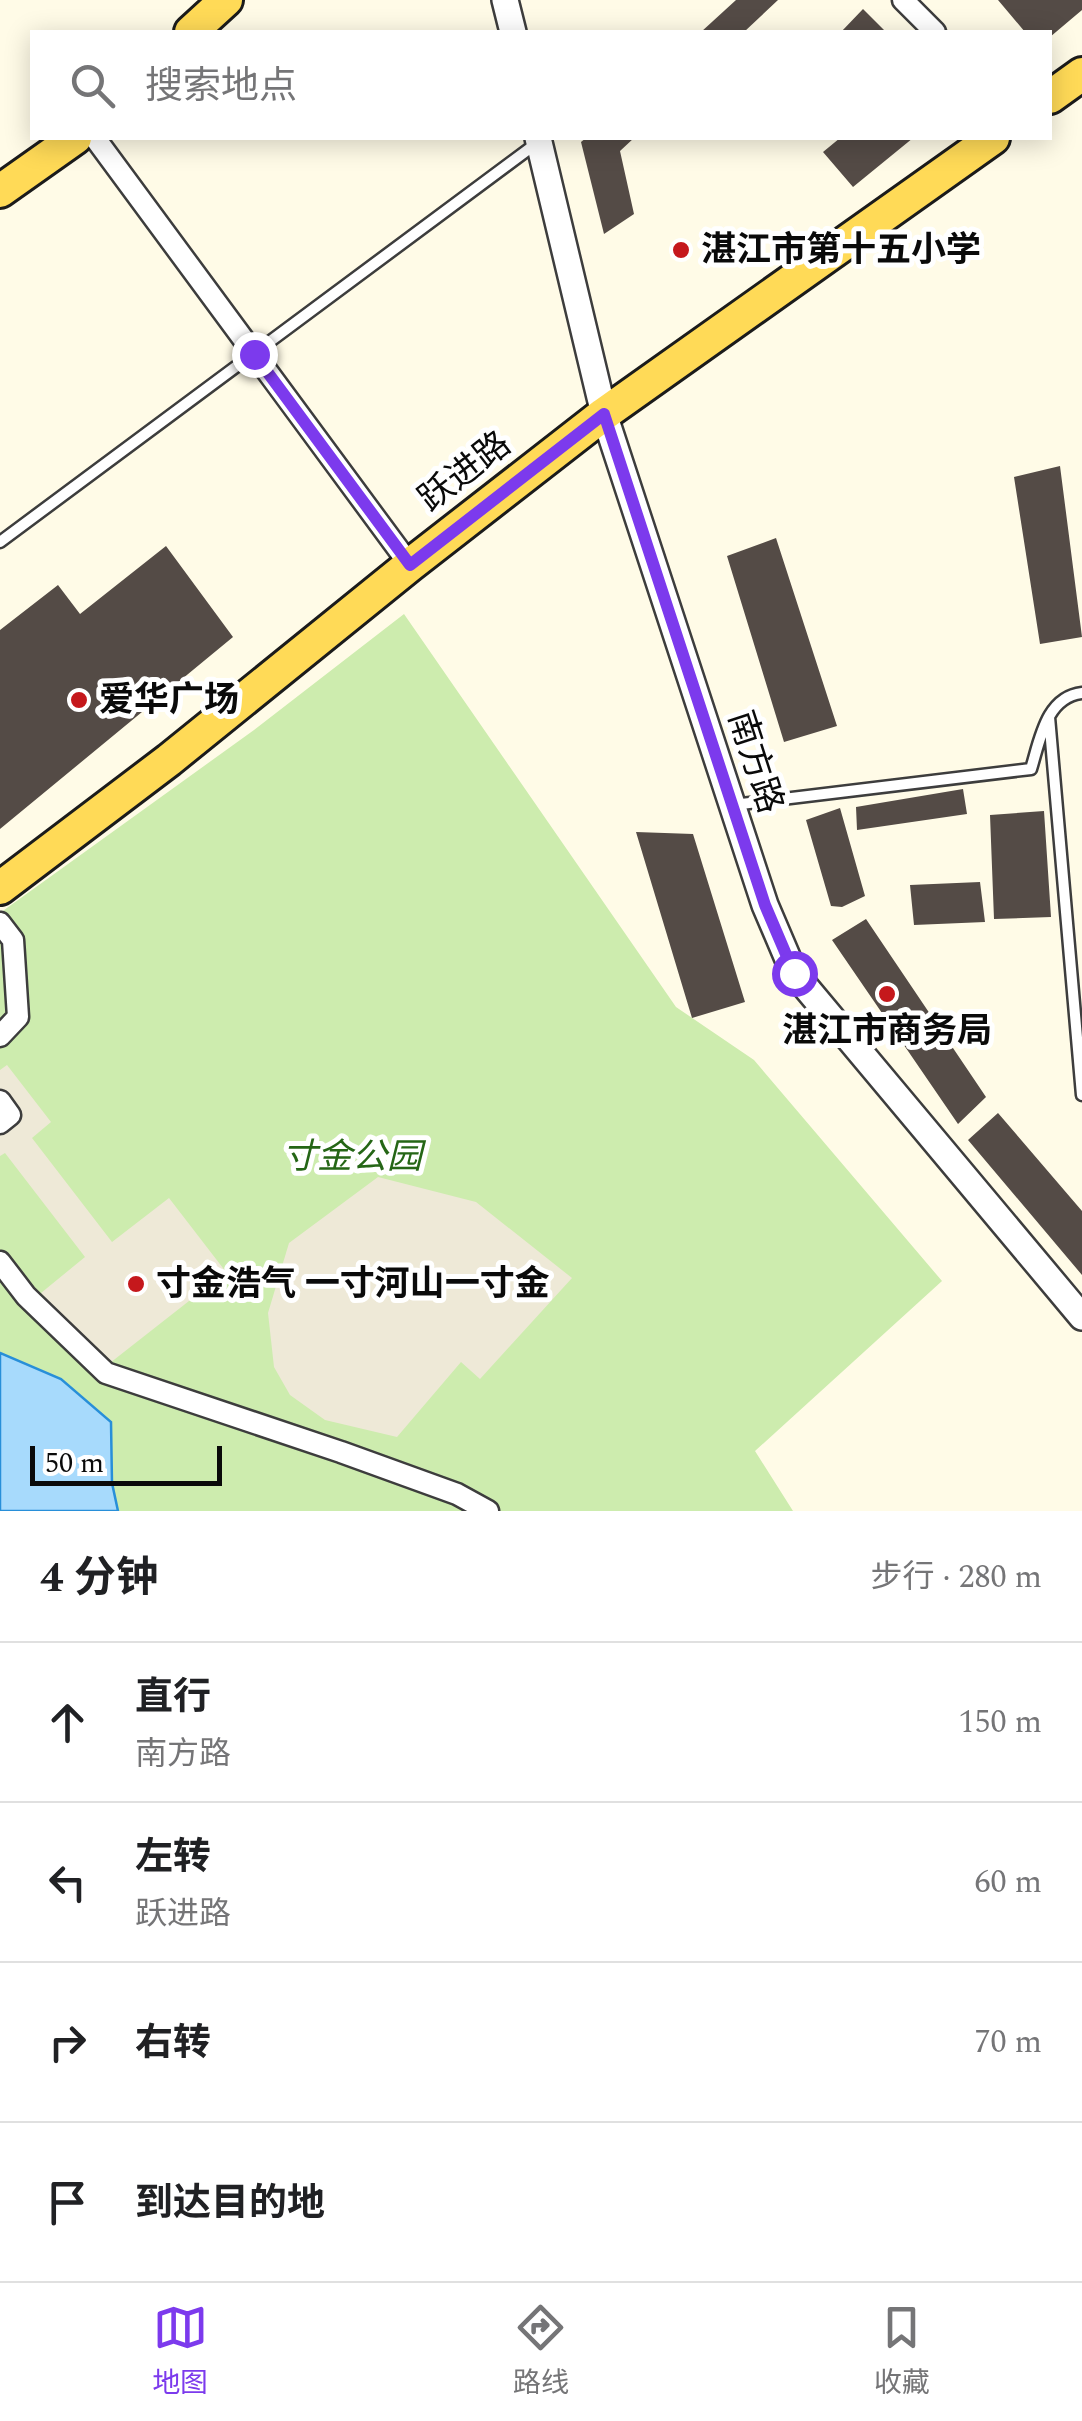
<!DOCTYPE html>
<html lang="zh">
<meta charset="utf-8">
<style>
:root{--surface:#fff;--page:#f2f2f2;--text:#202124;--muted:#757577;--line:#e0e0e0;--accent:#7c3aed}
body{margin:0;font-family:Spectral,"Noto Sans SC",serif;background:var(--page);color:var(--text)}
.scale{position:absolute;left:30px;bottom:25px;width:192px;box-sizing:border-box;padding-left:10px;border:5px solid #0a0a0a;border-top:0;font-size:28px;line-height:35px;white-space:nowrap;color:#0a0a0a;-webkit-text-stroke:8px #fff;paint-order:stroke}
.stop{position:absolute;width:30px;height:30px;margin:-22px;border:8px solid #7c3aed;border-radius:50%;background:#fff}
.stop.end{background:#7c3aed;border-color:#fff;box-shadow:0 2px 10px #0008}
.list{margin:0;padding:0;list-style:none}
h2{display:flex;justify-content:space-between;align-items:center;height:130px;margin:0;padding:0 40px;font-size:42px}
h2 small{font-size:32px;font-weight:400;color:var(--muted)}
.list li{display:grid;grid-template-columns:65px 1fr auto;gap:30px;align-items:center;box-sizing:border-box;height:160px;padding:0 40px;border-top:2px solid var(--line)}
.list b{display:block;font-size:38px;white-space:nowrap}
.list p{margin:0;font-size:32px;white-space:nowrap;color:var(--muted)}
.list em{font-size:32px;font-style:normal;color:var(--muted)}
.icon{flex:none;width:55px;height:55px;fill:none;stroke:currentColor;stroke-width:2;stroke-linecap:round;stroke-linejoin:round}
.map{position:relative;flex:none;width:1082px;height:1511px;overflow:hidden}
.search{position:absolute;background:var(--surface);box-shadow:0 5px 25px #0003;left:30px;right:30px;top:30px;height:110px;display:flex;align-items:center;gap:25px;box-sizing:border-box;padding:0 35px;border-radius:0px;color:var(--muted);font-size:38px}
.sheet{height:770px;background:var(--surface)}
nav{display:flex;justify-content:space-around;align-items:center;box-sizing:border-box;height:140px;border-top:2px solid var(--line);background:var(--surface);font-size:28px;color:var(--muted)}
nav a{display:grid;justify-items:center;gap:5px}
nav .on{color:var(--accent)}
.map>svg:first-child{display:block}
.green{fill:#cdecae}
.plaza{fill:#eee9d7}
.water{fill:#a7dafc;stroke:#288fd9;stroke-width:2.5}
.building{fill:#544b46}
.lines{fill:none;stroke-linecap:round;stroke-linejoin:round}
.service-casing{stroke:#3d3d3d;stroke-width:15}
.minor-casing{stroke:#3d3d3d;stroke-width:25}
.tertiary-casing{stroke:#3d3d3d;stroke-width:30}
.primary-casing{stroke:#1b1b1b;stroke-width:38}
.service{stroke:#fff;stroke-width:10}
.minor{stroke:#fff;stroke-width:20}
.tertiary{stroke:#fff;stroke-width:25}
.primary{stroke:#ffda57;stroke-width:32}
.route{stroke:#7c3aed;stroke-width:12}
.poi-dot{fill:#c5181c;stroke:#fff;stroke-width:4}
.labels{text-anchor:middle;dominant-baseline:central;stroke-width:10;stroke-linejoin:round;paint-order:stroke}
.poi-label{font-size:35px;font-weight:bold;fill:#0a0a0a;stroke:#fff;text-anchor:start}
.street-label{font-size:35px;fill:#0a0a0a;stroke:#fff}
.park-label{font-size:35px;font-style:italic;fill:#256616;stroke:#fff}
</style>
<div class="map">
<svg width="1082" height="1511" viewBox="0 0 1082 1511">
<rect width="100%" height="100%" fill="#fffbe7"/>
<path class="green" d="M404,614L676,1007L754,1060L942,1281L755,1451L793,1511H0V913L254,730Z"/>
<path class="plaza" d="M7,1065L51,1122L32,1138L112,1242L169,1198L226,1272L101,1370L41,1293L85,1257L5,1153L0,1156V1070Z
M378,1177L476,1202L572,1278L480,1379L461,1362L397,1437L325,1420L290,1395L274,1367L268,1313L289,1243Z"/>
<path class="water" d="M0,1353L61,1379L111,1422L112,1483L118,1511H0Z"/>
<path class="building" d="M736,0H778L744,32H701Z
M998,0H1082V10L1050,37V32H1025Z
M863,9L886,32H841Z
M586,138H634L620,151L634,214L604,234L581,142Z
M840,138H913L853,187L823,152Z
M1060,466L1082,637L1040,644L1014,477Z
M776,538L837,726L784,742L727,556Z
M166,546L233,637L0,829V630L58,585L80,614Z
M963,789L967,814L857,830L856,807Z
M840,808L865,896L842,907L831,906L806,820Z
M1044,811L1051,917L994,919L990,815Z
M636,832L693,834L745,1002L692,1018Z
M980,882L985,922L914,925L910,885Z
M866,919L986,1097L958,1124L832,940Z
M998,1113L1082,1211V1275L968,1140Z"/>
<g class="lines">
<g class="service-casing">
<path id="service" d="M0,542L537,143
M1049,717L1082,1095
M733,805L1031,769C1040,740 1046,697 1082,693"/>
</g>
<g class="minor-casing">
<path id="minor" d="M903,0L935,32
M95,138L410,565
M0,923L13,940L18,1017L0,1036
M0,1101L10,1115L0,1123
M0,1262L26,1296L106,1373L341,1452L457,1494L488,1511"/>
</g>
<g class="tertiary-casing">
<path id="tertiary" d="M505,0L513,32
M538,138L604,414L765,905L794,973L1082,1317"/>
</g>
<g class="primary-casing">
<path id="primary" d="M191,32L226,0
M1050,97L1082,74
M0,191L75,138
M0,888L169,760L410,565L604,414L993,138"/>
</g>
<use href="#service" class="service"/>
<use href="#minor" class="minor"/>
<use href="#tertiary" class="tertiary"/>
<use href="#primary" class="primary"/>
</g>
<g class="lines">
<path class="route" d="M254,354L410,565L604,414L765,905L794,973"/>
</g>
<g class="poi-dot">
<circle cx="681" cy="250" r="10"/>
<circle cx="79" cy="700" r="10"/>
<circle cx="887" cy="994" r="10"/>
<circle cx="136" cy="1284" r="10"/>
</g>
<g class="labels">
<g class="poi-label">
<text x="701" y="250">湛江市第十五小学</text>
<text x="99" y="700">爱华广场</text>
<text x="887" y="1031" text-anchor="middle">湛江市商务局</text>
<text x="156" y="1284">寸金浩气 一寸河山一寸金</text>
</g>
<g class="street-label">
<text transform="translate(465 472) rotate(-38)">跃进路</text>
<text transform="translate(755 762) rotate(72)">南方路</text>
</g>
<g class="park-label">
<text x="352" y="1157">寸金公园</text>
</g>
</g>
</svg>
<div class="scale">50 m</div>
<div class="stop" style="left:794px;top:973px"></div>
<div class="stop end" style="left:254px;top:354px"></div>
<div class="search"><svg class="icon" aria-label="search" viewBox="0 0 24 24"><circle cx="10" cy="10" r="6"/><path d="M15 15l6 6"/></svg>搜索地点</div>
</div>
<section class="sheet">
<h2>4 分钟<small>步行 · 280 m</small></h2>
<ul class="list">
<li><svg class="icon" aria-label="ahead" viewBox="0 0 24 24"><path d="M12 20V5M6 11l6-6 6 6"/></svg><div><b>直行</b><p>南方路</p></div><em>150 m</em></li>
<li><svg class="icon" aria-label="left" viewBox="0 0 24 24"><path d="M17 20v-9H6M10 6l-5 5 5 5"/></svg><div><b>左转</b><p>跃进路</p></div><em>60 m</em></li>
<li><svg class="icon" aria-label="right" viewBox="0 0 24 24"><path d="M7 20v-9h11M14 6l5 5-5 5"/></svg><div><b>右转</b></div><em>70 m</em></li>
<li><svg class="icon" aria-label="arrive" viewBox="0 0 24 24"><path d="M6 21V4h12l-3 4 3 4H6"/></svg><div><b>到达目的地</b></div></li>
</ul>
</section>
<nav>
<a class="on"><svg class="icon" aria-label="map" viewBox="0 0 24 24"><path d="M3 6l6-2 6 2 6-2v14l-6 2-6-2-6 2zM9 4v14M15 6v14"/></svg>地图</a>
<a><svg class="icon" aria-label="directions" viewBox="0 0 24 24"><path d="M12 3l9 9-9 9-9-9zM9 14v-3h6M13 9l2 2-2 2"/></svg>路线</a>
<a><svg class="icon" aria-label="saved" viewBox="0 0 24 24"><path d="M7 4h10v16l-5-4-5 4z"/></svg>收藏</a>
</nav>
